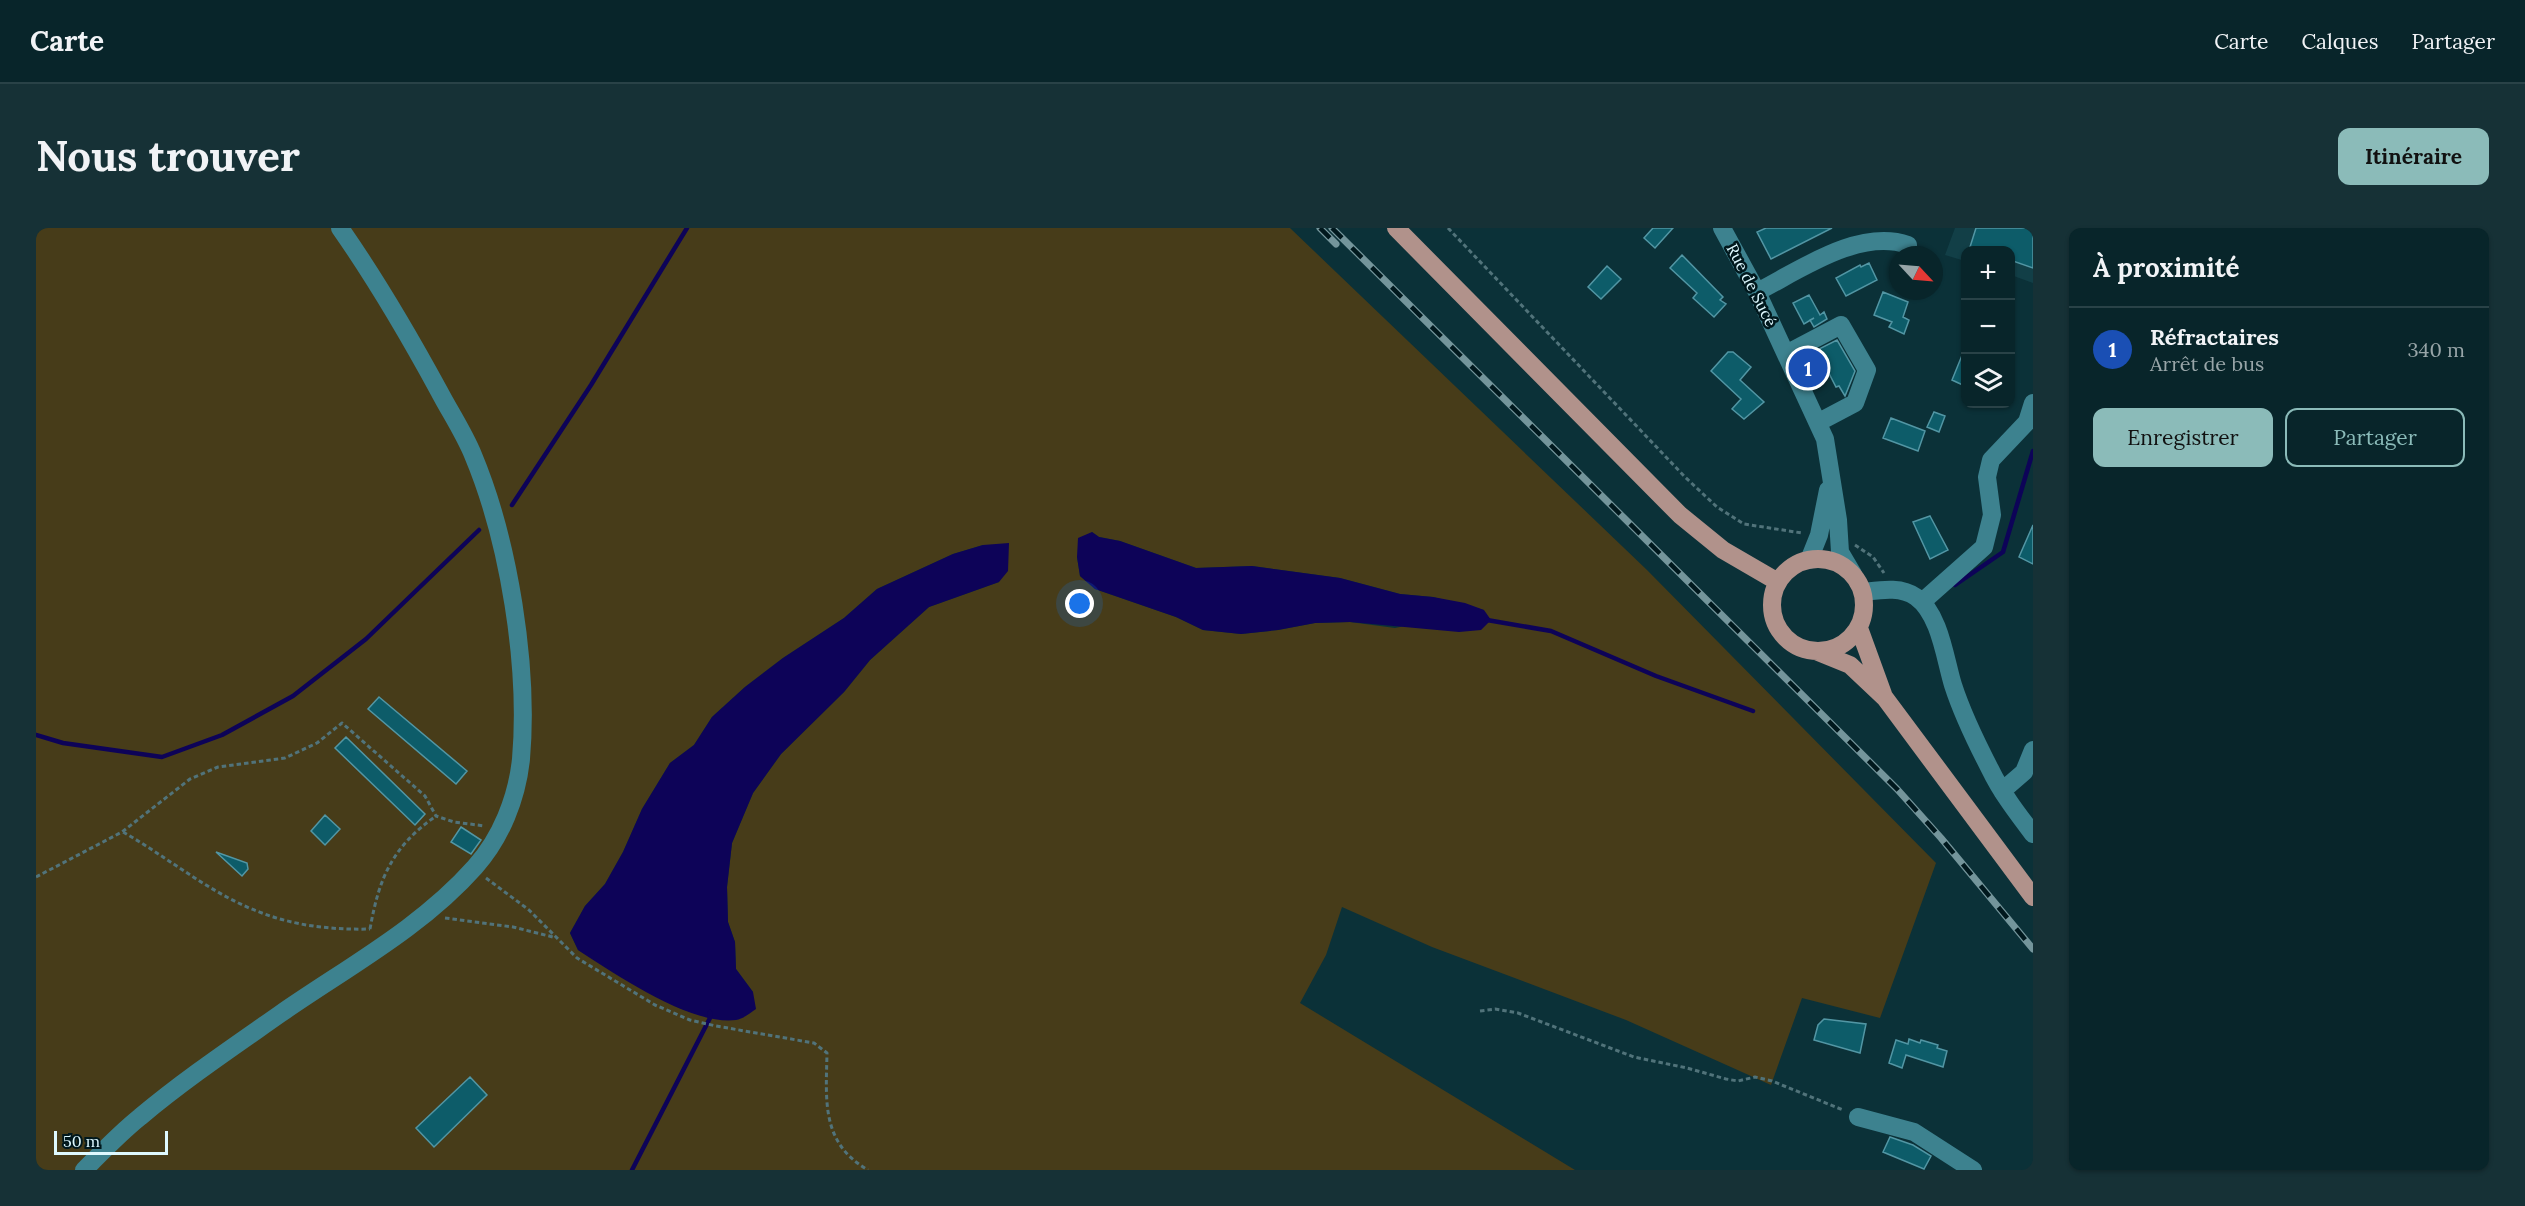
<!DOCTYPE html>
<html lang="fr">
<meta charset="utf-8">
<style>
:root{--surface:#08252a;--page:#163136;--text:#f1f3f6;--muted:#98a5a8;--line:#294247;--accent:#8bbbb9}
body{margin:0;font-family:Lora,serif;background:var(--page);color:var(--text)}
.controls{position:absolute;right:18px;top:18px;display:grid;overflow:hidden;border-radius:12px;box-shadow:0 2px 4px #0004}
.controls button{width:54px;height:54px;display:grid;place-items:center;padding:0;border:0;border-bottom:2px solid var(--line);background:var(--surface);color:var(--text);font:30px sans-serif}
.compass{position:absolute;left:1853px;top:18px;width:54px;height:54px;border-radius:50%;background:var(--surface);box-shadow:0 2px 4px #0004;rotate:116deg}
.scale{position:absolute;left:18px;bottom:15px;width:114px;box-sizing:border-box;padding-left:6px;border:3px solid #def9ff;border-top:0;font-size:16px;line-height:21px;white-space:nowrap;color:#def9ff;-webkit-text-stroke:4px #00181d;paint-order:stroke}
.you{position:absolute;left:1044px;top:376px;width:21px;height:21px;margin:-15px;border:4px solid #fff;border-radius:50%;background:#1a73e8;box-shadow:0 0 0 9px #1a73e833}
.badge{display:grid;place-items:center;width:39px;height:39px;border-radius:50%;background:var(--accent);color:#fff;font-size:20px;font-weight:700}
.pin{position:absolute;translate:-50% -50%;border:3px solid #fff;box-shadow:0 2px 6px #0006}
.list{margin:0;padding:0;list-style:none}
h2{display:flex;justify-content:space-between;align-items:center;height:78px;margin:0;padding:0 24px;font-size:26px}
h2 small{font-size:20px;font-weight:400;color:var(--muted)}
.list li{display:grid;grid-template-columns:39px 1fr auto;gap:18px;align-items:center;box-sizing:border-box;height:84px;padding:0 24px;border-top:2px solid var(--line)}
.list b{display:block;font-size:22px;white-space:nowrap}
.list p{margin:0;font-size:20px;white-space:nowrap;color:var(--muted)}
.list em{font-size:20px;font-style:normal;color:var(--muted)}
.actions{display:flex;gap:12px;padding:18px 24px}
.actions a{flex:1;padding:14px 0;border:2px solid var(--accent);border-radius:12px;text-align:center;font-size:21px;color:var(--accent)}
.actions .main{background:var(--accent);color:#111}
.icon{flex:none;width:33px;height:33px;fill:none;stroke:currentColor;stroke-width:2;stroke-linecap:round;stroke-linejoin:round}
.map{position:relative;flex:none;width:1997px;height:942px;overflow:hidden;border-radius:12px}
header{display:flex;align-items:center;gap:36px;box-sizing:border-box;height:84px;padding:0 30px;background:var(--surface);border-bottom:2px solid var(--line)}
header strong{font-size:28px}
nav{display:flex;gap:33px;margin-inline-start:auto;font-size:21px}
.intro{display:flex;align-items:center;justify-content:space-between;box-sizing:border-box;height:144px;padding:0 36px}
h1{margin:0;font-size:42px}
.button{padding:15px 27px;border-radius:12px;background:var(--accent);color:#111;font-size:21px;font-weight:700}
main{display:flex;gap:36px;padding:0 36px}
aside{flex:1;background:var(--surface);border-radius:12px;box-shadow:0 2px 4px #0004}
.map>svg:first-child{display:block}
.built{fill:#123f47}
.green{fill:#473c19;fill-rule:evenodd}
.water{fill:#0d0358}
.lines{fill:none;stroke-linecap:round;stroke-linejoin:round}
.stream{stroke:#0d0358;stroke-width:4.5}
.building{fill:#0d5c69;stroke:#5296a4;stroke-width:1.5}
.path{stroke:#51737a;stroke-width:3;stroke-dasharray:4.5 3;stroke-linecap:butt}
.minor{stroke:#3d828f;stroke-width:18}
.major{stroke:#b1928b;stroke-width:18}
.rail-casing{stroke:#74959b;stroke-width:7}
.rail{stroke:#00181d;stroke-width:4.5;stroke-dasharray:14;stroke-linecap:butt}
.labels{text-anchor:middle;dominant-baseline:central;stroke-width:5;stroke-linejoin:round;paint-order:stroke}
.street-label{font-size:16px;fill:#def9ff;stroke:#00181d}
</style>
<header>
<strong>Carte</strong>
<nav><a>Carte</a><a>Calques</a><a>Partager</a></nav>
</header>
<div class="intro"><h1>Nous trouver</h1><a class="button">Itinéraire</a></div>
<main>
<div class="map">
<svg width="1997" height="942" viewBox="0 0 1997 942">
<rect width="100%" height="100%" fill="#0b3138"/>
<path class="built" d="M1919,0H1997V55L1975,47L1974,22H1930L1929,33L1909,27Z"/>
<path class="green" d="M0,0H1254L1611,342L1900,635L1844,790L1766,770L1735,857L1590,792L1396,719L1306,679L1290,727L1264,775L1539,942H0ZM1056,304L1063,309L1084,313L1160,340L1216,338L1304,350L1364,366L1397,369L1448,382L1359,400L1314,394L1279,395L1242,402L1205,406L1167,402L1140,389L1059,361L1044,348L1041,329ZM947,317L963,354L893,379L834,432L808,464L745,526L717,565L696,615L691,659L692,694L699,714L700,741L717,764L674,790L643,780L542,722L534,705L549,678L569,656L587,624L606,581L634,535L658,517L676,489L709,459L747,430L808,390L841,361L917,326Z"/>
<path class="water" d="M1056,304L1063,309L1084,313L1160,340L1216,338L1304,350L1364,366L1397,369L1429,375L1448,382L1455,392L1445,402L1423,404L1314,394L1279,395L1242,402L1205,406L1167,402L1140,389L1059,361L1044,348L1041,329L1042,310Z
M973,315L972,343L963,354L893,379L834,432L808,464L745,526L717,565L696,615L691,659L692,694L699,714L700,741L717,764L720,781C714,785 707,791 700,792C655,798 579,746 542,722L534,705L549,678L569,656L587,624L606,581L634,535L658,517L676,489L709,459L747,430L808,390L841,361L917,326L947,317Z"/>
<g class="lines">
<path class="stream" d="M476,277L555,157L651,0
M1919,357L1967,324L1997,223
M1451,392L1515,403L1620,448L1717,483
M0,507L27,515L126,529L186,507L257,468L330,411L443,302
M596,942L674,790V784"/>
</g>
<path class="building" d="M1617,0H1637L1619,20L1608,10Z
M1730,0H1796L1735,31L1721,4Z
M1940,0H1997V40L1974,32V22H1945L1934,19Z
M1646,27L1687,69L1684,72L1690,76L1678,89L1657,70L1661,65L1634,40Z
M1833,35L1841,52L1810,68L1800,50L1824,37L1825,39Z
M1571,38L1585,51L1565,71L1552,59Z
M1847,64L1872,74L1867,89L1873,92L1868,106L1853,99L1856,94L1838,87Z
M1773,67L1784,87L1788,84L1791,91L1778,99L1774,92L1778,90L1768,96L1757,75Z
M1801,112L1819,143L1809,168L1803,158L1800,159L1781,122Z
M1929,120V158L1916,152Z
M1692,124H1697L1715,139L1704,152L1728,174L1708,191L1696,181L1705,171L1675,143Z
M1898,184L1909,188L1903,204L1891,199Z
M1855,190L1889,203L1882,223L1847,210Z
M1894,288L1912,322L1894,331L1877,294Z
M1997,297V336L1983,329Z
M343,469L431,543L420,556L332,481Z
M310,509L389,586L379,597L299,520Z
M289,587L304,601L289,617L275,603Z
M425,599L445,612L435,626L415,614Z
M180,624L211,635L212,641L206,648Z
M1788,791L1830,796L1824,825L1778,812L1782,797Z
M1873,811L1884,815L1885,812L1902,817L1901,820L1911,823L1907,839L1870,827L1866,840L1853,835L1860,812L1872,816Z
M434,849L451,867L398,919L380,900Z
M1854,909L1877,917L1895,928L1888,941L1847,924Z"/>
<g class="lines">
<path class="path" d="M1412,0L1649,249L1681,279L1708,296L1766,305
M1819,317L1837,329L1848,345
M87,604C133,630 176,667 226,685C260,698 297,702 334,701
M0,649L86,604L154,551L182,539L249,530L281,515L306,495L389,568L400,588L418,594L449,598
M450,650L493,682L541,730L619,777L654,792L680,798L778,815L791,825C790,873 785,915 832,942
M409,690L477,699L517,709
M334,701C343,650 356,619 400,588
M1444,783L1459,781L1482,785L1598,829L1651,840L1690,851L1702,853L1719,849L1736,853L1807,882"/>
<path class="minor" d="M1686,0L1721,64L1789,211L1802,292L1804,324L1817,346
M1721,64C1764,42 1823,0 1872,17
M1750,126L1805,97L1831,142L1819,175L1783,194
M1773,332L1783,307L1792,262
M1827,364C1844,362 1865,358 1880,369C1904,386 1909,431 1917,457C1926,485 1940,514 1954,541C1965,564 1981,585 1997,606
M1886,374L1948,319L1956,287L1951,249L1955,232L1991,194L1997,175
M1966,563L1988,544L1997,522
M1822,889L1878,904L1937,942
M48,942C66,924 84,905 104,889C148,852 197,819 244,786C310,740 385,700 439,639C465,610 481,570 485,531C493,438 473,313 437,227C428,205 414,184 403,163C372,106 341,53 304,0"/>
<path class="major" d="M1360,0L1644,287L1687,322L1742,354
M1736 377a46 46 0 1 1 92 0a46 46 0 1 1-92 0Z
M1823,400L1847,466
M1782,424L1814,437L1849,470L1997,669"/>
<g class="rail-casing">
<path id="rail" d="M1284,0L1300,16
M1296,0L1861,561L1905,610L1997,721"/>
</g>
<use href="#rail" class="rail"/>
</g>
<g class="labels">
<g class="street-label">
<text transform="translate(1716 57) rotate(63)">Rue de Sucé</text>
</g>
</g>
</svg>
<div class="controls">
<button>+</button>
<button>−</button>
<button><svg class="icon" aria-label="layers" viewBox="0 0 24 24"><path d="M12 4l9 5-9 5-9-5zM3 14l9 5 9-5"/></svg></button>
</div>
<svg class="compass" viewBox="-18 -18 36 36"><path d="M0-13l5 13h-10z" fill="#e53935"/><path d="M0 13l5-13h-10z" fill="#98a5a8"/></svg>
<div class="scale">50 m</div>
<div class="you"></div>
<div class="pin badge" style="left:1772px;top:140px;background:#1a4fb4">1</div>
</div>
<aside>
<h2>À proximité<small></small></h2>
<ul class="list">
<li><span class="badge" style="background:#1a4fb4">1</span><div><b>Réfractaires</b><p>Arrêt de bus</p></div><em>340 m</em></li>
</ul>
<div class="actions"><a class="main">Enregistrer</a><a>Partager</a></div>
</aside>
</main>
